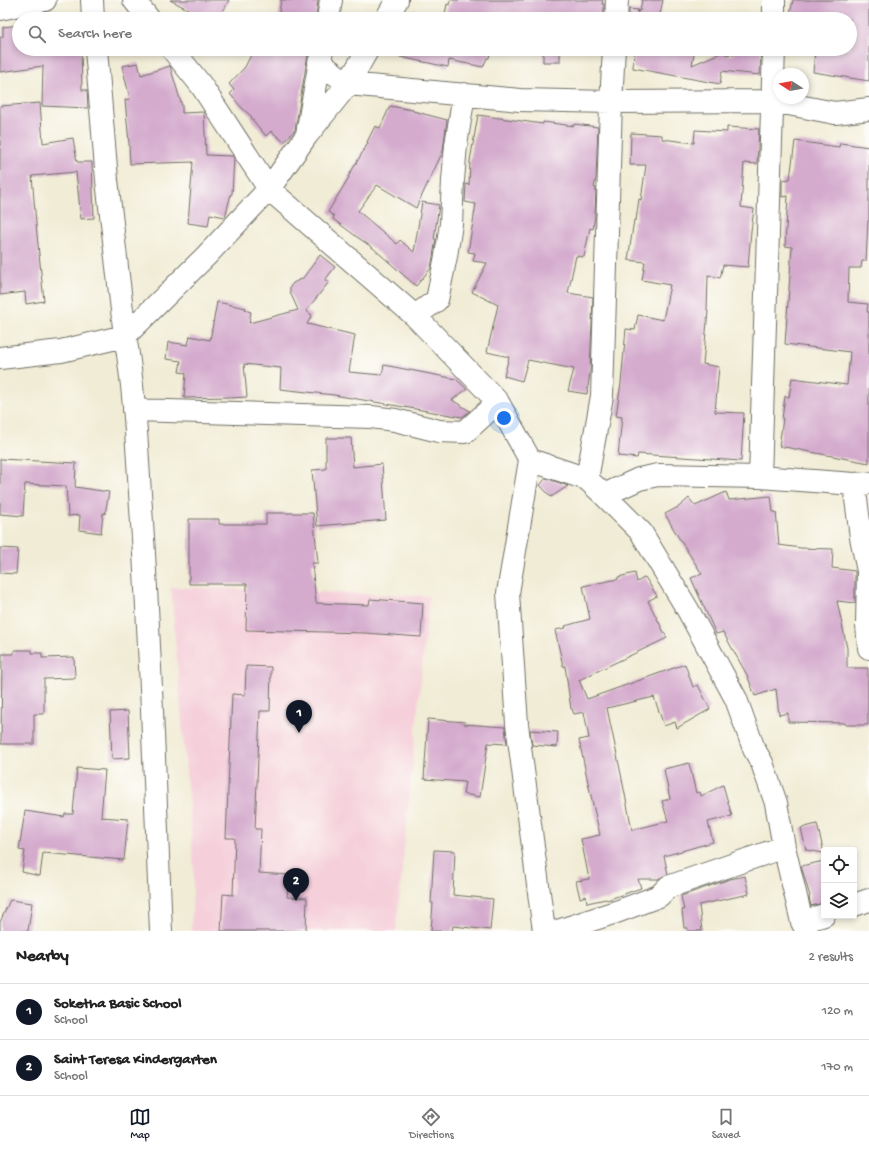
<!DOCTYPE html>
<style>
:root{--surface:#fff;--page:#f2f2f2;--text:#222;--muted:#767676;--line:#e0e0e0;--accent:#111827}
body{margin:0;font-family:"Gochi Hand",sans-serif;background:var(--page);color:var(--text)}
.controls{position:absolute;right:12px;bottom:12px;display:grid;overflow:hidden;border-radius:4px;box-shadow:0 2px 6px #0003}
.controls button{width:36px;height:36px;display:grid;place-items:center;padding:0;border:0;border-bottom:1px solid var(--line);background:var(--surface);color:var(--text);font:20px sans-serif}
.compass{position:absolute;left:773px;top:68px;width:36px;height:36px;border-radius:50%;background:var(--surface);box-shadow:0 2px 6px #0003;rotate:281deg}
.you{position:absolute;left:504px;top:418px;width:14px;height:14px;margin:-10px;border:3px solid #fff;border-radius:50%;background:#1a73e8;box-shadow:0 0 0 6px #1a73e833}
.badge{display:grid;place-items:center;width:26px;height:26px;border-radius:50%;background:var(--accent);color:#fff;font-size:13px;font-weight:700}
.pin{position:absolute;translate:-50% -33px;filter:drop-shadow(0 1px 2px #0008)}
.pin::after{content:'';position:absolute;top:21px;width:14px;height:12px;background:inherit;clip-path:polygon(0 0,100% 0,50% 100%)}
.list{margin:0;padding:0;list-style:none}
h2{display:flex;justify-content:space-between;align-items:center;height:52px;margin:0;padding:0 16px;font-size:17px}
h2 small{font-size:13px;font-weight:400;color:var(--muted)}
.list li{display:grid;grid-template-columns:26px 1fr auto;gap:12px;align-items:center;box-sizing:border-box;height:56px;padding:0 16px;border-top:1px solid var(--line)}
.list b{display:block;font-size:15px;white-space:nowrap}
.list p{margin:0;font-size:13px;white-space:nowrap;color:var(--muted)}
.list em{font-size:13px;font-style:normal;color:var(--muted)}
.icon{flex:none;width:22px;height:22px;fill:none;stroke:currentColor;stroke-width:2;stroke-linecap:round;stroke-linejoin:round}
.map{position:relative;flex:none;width:869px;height:931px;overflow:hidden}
.search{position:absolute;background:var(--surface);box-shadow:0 2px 6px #0003;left:12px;right:12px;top:12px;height:44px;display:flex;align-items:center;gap:10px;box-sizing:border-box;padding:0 14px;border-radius:22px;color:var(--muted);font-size:15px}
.sheet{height:164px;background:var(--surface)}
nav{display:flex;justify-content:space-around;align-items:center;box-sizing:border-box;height:56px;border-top:1px solid var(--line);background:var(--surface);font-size:11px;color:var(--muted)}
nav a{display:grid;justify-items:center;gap:2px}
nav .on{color:var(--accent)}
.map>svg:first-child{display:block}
.built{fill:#f5cfda}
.building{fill:#d4aacd}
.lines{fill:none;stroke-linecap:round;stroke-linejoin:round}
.minor-casing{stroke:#706f66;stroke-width:24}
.minor{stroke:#fff;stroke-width:22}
</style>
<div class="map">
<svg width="869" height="931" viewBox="0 0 869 931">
<rect width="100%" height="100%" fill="#fdfcf7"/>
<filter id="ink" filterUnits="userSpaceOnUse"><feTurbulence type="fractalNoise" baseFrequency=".025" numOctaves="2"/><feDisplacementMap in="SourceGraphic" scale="8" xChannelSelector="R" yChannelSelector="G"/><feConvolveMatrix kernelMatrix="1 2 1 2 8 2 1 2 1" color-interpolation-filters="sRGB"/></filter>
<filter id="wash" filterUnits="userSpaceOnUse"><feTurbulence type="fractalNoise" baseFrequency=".012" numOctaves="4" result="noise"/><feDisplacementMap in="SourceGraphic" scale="16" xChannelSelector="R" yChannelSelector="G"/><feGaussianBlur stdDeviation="0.9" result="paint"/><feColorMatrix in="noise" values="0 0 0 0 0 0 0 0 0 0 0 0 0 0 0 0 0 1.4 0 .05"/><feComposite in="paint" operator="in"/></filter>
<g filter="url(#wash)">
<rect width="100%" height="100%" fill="#f1ecd5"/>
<path class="built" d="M171,587L429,596L396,931H191L194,870Z"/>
<g id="blocks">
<path class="building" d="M170,0H229L219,19H188L193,12Z
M281,0H318L316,19H278Z
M450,0H603L602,4H604V19H444L447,4L449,5Z
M642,0H663L659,19H637L638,10L640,11Z
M793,0H869V81L813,72L815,51L801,49H850V19H789Z
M629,9L638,10L637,19H629Z
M19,25V49H81L82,90H87L88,108L42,106L43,66L0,72V37H3V27Z
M254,49H309L295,130L284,142L271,131L266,136L251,118L252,117L242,108L230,94L234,90L229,84L245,67Z
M401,49H491L489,58H487L483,67L449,60L448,67L400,57Z
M543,49H560V62H543Z
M634,49H695L692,65L725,51V54L734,55L733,49H761L760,75L722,71L720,84L633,68Z
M138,63L141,75L170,66L182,106V113L204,112L206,155L233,156L234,158L232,194H231L225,217L210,214L208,226L188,223L193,162L130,164L129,143L125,100L130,99L122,66Z
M40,103L43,143L73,138L77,162H92L94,218L81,219L76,172L32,176L37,235L44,301L26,304L25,292L0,295V106Z
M390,106L413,110V111L447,120L443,151L416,208L377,185L358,211L397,244L400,240L414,252L422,202L439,205L434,239H436L431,268L416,286L373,248L357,237L333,219L334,216L328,212L349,177H348L368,143L367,142L375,126L380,128Z
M478,115L543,124V122L574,126V124L598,127L596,178L594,188H596L595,215L593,229L590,228L584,257L576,256L568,293L593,297L590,372L587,394L568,391L574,369L528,360L522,381L504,376L509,357L487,352L498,305L472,292L487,263L473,261L475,253L468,252L476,204L465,202L466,184L469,185L470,161Z
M727,127L759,129L757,164L744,163L741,207L754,209L751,231L748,267L723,265L720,278L708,275L707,311H708L703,364L719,367L715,412L744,413L741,461L638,454L637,458L618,456L622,417L616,416L621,383L626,329L635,330L638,315L663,320L670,285L642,280L645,262L628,260L634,220H636L639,199L641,200L646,165H630L631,133L662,135V139L694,143L695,130L727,132Z
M795,141L839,147L840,143L869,147V221H868L866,261H862L861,268H849L848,302L868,304L867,312H869V463L779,446L783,419H782L785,396L789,397L792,378L847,385L850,352L785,344L792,247L785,246L788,196L782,197V180L790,179Z
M320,255L335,267L325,280L329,282L306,311L312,315L307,324L355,335L349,372L382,375L384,365L456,379L467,389L452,400L470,411L462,417L334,395L280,389L281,368L244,364L247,397L230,398V397L184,398L186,373L179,372L181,361L166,359L168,342L188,345L190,336L210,340L217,302L246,308L245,310L251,312L249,323L298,310L290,292V287L293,283L303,278Z
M326,438H351L353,467L382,464L386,520L317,526L312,470L326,469Z
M0,459L76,463L75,487L109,492L105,514L103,513L101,533L79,530L80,515L68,516L66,486L25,484L23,516L0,514Z
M546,478L568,486L551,497L540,485Z
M726,492L729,500L771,496L773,512H776L779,545L801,548L833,549L832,568L855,571V603L837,601L847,648V668H868V725H845V723L788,722V713L779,715L776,689L755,696L747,675L723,632L716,634L691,578L702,574L677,535L665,514L680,506L689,498L695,506Z
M266,513H313L318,563H312L316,603L369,605L370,599L423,603L421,637L365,633L246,630L247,584H189V519H219V524H266Z
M0,548L18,549L16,574L0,573Z
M635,573L637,582L645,577L657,596L648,601L667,638L579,680L587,699L685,664L693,687L698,685L710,709L677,728L675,722L664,726L654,697L607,708L621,774L632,830L668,821L662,801L670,799L664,769L689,763L696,793L700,792L701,796L723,785L732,816L708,822L713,842L664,856L668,874L658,879H638L641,888L607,900L606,899L587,903L586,896L580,898L576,881L589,879L581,839L600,835L589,787L579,740L589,738L584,712L574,714L572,709H571L565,666H563L555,630L566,628L565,626L590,619L583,586L618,579V577Z
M14,650H32V653H42V658L74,657L75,678L44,679V714H34V744H1L2,654H14Z
M246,666L271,667L270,711H260L255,829H261L259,873L289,875L287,897L307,898L306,931H221L223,894L233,895L235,838H226L232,694L245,695Z
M128,711L130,758L112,759L110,712Z
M428,719L465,722L464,724L505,727L507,744L488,743L480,797L463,794L465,782L424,779Z
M530,730L558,732L557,747L532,745Z
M77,768L105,770L101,817L128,819L124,860L43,853L40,876L22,872L25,851L19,850L25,811L64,817L65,814H73Z
M817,824L824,853L806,850L801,828Z
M434,850L455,851L453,895L493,899L490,930L453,926L452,931H431L433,903H431Z
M824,861V903L811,906L809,897L810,896L801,866Z
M745,876L749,894L699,905L702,931H688V928H684L682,910H684L681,896L730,879Z
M10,900L32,903L28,931H0V922Z"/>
</g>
</g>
<g filter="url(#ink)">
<use href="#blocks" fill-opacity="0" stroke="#706f66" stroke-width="1"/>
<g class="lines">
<g class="minor-casing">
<path id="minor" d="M92,0L93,19
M134,0L149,19
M0,9L45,0
M328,19L331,0
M386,19L397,0
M616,19L617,0
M774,19V0
M96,49L107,180L125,336C135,392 137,450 141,508C151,648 155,790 161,931
M172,49L201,85L269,189L415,316L498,402L530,460L587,479L604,495L641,532L688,610L736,699L754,749L762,763L776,803L784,847L802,922L807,931
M319,62L348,84L520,100L611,102L773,101L835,113L869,109
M307,134L322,50
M415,316L437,300L446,256L451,224L453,180L456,145L464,94
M0,358L61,351L125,336L206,256L269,189L307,135L348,84L368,49
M134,410L371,417L395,420L439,431L465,432L498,402
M530,460L508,593L517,724L544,931
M760,477L774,49
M587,479L602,396L611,102L614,49
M854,484L861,537L868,571L867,625L869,648
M604,495L639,479L658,475L760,477L854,484L869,483
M854,905L869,900
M802,922L824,915
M558,931L619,911L659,896L668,887L784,847"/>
</g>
<use href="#minor" class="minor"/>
</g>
</g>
</svg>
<div class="controls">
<button><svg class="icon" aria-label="locate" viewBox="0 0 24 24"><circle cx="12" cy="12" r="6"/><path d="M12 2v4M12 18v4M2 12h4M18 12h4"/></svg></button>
<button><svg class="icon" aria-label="layers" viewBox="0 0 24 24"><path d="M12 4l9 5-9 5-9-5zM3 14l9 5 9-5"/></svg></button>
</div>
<svg class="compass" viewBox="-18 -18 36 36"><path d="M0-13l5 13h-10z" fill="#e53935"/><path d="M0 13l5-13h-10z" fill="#767676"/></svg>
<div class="you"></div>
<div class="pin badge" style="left:299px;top:733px">1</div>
<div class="pin badge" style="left:296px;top:901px">2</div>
<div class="search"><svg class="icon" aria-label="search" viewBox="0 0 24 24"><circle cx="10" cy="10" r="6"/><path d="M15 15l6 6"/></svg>Search here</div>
</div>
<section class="sheet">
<h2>Nearby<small>2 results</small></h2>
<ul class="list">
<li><span class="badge">1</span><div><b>Soketha Basic School</b><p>School</p></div><em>120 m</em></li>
<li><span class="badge">2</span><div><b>Saint Teresa Kindergarten</b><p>School</p></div><em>170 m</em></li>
</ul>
</section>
<nav>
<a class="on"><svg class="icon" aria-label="map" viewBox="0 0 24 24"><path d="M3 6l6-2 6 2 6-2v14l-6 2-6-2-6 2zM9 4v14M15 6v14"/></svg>Map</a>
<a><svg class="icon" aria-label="directions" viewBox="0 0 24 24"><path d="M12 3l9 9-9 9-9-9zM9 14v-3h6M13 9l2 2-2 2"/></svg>Directions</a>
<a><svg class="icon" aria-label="saved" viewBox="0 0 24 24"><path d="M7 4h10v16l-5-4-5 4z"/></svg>Saved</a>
</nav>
